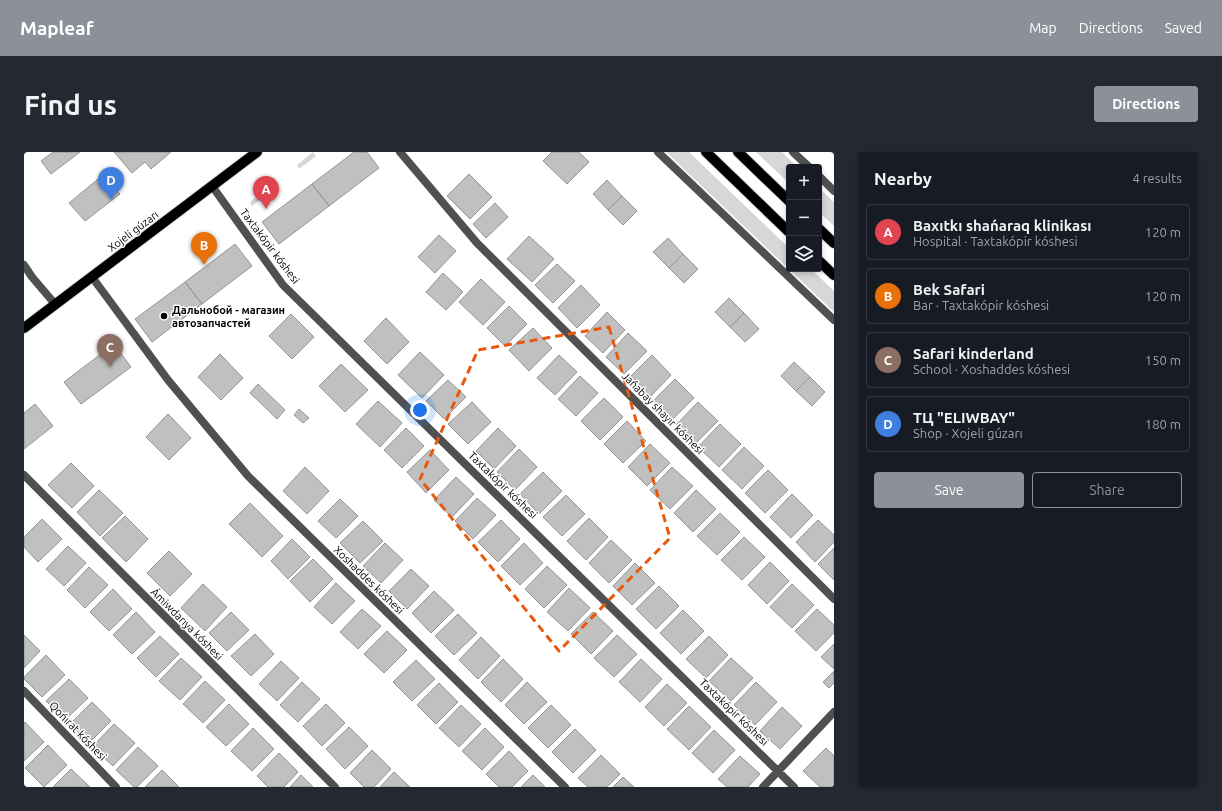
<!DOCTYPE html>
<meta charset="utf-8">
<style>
:root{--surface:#171b24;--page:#242831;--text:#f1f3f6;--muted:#9ea1a6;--line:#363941;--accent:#8c9099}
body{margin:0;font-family:Ubuntu,sans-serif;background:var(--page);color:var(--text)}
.controls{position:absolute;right:12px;top:12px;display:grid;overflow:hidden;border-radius:4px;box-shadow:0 2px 6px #0003}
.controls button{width:36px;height:36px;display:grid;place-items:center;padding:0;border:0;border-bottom:1px solid var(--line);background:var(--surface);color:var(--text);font:20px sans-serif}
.you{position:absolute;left:396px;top:258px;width:14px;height:14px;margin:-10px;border:3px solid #fff;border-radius:50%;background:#1a73e8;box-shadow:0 0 0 6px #1a73e833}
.badge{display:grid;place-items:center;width:26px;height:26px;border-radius:50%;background:var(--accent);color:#fff;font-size:13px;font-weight:700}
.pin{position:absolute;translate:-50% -33px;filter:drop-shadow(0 1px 2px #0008)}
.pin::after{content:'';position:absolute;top:21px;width:14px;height:12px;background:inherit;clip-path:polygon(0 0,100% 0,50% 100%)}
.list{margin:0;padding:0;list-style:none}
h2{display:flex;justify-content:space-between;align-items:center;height:52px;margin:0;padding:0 16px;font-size:17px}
h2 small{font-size:13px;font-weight:400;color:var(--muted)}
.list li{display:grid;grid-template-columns:26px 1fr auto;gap:12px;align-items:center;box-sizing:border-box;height:56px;margin:0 8px 8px;padding:0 8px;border:1px solid var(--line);border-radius:4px}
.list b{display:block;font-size:15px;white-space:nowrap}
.list p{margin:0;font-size:13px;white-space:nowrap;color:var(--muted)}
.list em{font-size:13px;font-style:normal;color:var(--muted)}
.actions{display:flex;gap:8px;padding:12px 16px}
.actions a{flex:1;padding:9px 0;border:1px solid var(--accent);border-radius:4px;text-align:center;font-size:14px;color:var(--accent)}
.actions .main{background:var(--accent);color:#fff}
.icon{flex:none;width:22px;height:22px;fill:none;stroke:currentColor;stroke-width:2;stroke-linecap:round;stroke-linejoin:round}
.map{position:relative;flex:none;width:810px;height:635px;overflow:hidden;border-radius:4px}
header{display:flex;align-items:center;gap:24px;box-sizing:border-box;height:56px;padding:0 20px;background:var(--accent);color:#fff}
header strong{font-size:19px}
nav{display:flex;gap:22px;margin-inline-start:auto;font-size:14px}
.intro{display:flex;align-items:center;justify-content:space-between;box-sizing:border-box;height:96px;padding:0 24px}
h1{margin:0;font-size:28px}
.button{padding:10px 18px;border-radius:4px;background:var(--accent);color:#fff;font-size:14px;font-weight:700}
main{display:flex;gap:24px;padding:0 24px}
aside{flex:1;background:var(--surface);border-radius:4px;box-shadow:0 2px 6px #0003}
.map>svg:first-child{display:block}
.green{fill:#d7d7d7}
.building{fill:#c0c0c0;stroke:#949494}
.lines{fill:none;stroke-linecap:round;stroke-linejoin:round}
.primary-casing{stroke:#dbdbdb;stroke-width:12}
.street{stroke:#505050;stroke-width:8}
.primary{stroke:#000;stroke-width:10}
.marked{fill:none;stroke:#e8590c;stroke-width:3;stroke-dasharray:8 5;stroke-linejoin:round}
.poi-dot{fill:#000;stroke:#fff;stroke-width:1.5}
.labels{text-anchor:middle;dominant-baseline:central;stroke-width:3;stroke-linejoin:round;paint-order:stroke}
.street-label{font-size:11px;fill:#000;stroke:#fff}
.poi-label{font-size:11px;font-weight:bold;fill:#000;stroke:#fff;text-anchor:start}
</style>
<header>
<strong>Mapleaf</strong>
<nav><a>Map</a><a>Directions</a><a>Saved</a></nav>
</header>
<div class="intro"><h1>Find us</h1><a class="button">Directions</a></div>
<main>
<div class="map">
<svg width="810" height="635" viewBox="0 0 810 635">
<rect width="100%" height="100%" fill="#fff"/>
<path class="green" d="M289,0L292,4L275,17L273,13Z
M642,0H665L765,96V117H787L810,139V160Z
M732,0H758L773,15H765V31Z
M795,36L810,50V74L795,60Z
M242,37L245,41L228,54L226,50Z"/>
<path class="building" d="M29,0H56L27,22L17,9Z
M90,0H147L127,17L121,10L108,21Z
M330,0H343L355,16L305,54L288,32Z
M528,0H555L565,10L543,32L519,9Z
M445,22L468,45L446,67L423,44Z
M79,23L96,42L61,69L45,51Z
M583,28L598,44L584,58L569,42Z
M288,32L305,54L255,92L238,70Z
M598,44L613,59L599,73L584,58Z
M471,51L484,65L462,86L449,72Z
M415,83L432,99L411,121L394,105Z
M505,84L530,107L508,130L483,107Z
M644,86L659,102L645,116L629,100Z
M211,92L228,114L178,152L161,130Z
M659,102L674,117L660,131L645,116Z
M533,112L551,129L529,151L511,133Z
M419,121L439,140L422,158L402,140Z
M457,127L481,150L459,173L435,150Z
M161,130L178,152L128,190L111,167Z
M557,133L576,153L553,176L534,156Z
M705,146L720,161L706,175L691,160Z
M485,154L503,172L481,194L463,176Z
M583,160L601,178L579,201L561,184Z
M720,161L735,177L721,190L706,175Z
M267,162L290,185L268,207L245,184Z
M362,166L385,190L363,212L340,189Z
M509,176L528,196L505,219L485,198Z
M604,181L623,199L600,222L582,205Z
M90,192L107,215L57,252L40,230Z
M396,200L420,223L398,246L374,223Z
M196,202L219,226L197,248L174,225Z
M535,203L553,220L531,243L513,226Z
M628,203L647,223L625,246L605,226Z
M770,210L786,225L772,239L757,224Z
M317,212L344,238L321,260L295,234Z
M556,224L574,241L552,264L534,247Z
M786,225L801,240L788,254L772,239Z
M651,227L670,246L648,268L629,249Z
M424,228L442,245L420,267L402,249Z
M234,232L261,258L253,267L226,241Z
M580,246L599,265L576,288L557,269Z
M354,249L378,271L356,295L332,272Z
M448,250L467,270L444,292L424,272Z
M674,250L694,269L671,292L652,273Z
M11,252L29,274L0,297V261Z
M275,257L285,266L279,271L270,263Z
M144,262L167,286L145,308L122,285Z
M603,269L622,289L599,311L580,292Z
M696,272L717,292L695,315L674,295Z
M382,276L400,294L378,316L360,298Z
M474,276L492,294L470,317L452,299Z
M626,292L646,311L623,334L604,315Z
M720,295L740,314L718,337L698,318Z
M495,297L513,315L491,338L473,320Z
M406,298L425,318L402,341L383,320Z
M47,311L70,334L48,356L24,333Z
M281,315L305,339L283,362L259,339Z
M648,315L669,334L646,357L626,338Z
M744,318L764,338L741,361L721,341Z
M519,320L538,339L515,362L496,342Z
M432,325L450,342L428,365L410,348Z
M75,338L99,361L76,384L53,360Z
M672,338L692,357L669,380L650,361Z
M768,342L789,363L767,386L746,365Z
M542,343L561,362L538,384L519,365Z
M453,346L472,363L449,387L431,369Z
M316,347L334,364L312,386L294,369Z
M226,351L259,384L238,405L205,372Z
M696,361L716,380L693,403L673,384Z
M101,364L124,387L102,410L78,386Z
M565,366L584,385L562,408L543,389Z
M18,367L38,387L14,410L0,395V385Z
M477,368L496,387L474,410L454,390Z
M794,368L810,383V390L791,410L772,390Z
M339,369L359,389L336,411L316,391Z
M720,385L741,405L718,428L697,408Z
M268,387L286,405L264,427L247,409Z
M587,388L608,408L585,431L565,411Z
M361,391L379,408L357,431L339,414Z
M500,391L519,411L496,433L477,414Z
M44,394L62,411L40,434L22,417Z
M810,396V428L794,412Z
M145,399L168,422L146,444L123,421Z
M289,407L309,427L286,450L266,429Z
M746,410L765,429L743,452L724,433Z
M611,411L631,431L608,453L589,434Z
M523,414L543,433L520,456L501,437Z
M65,415L84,433L61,456L43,438Z
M387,417L405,434L383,457L365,439Z
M312,431L331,449L308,472L290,455Z
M179,432L203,455L181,479L157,456Z
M768,432L790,453L768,476L746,455Z
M635,434L655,454L632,477L612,457Z
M545,436L566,456L544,479L523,460Z
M89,437L108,457L85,479L66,460Z
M410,439L430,458L407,481L388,461Z
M338,457L357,474L334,497L316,480Z
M793,457L810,473V481L792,499L771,479Z
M659,458L680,479L657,502L636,481Z
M112,460L131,480L108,502L89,483Z
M207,460L225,478L203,499L185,481Z
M569,460L589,479L567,502L547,482Z
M434,462L453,481L430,503L411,484Z
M363,479L383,498L360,521L340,502Z
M231,482L250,502L227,524L207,504Z
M0,483L16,499L0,516Z
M593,483L613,502L590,525L570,506Z
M136,484L155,502L132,525L113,506Z
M685,484L704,503L682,526L662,507Z
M457,485L476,504L454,527L435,508Z
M810,492V517L797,505Z
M22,503L41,523L18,545L0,527V525Z
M157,506L178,525L156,548L135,529Z
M707,506L729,526L707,549L685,529Z
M479,507L499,527L477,550L457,530Z
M617,507L638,527L616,550L595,530Z
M392,508L411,527L388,549L369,530Z
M257,509L275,526L253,549L235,532Z
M810,519V531L805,536L799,530Z
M45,527L64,546L41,568L22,549Z
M181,529L201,548L179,571L159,552Z
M278,530L296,547L274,570L256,553Z
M503,530L523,550L500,572L481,553Z
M732,530L753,550L731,573L710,553Z
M415,531L434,550L412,572L393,553Z
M643,532L663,551L640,574L621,555Z
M68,550L87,569L65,591L46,572Z
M205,552L225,572L202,594L182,575Z
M302,552L321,571L298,594L279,574Z
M437,553L457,572L435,595L415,576Z
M527,553L547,573L524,596L504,576Z
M665,554L687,575L665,598L643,577Z
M758,555L778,574L756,597L736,579Z
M1,570L20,590L0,609V571Z
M90,572L111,591L89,614L68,595Z
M325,575L344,594L321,617L302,597Z
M229,576L250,597L228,619L207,599Z
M461,576L480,595L458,618L438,599Z
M551,577L572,598L549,621L528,600Z
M690,578L711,598L689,621L668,601Z
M24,593L43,613L20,635L1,616Z
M114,595L134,614L113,635H110L92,618Z
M802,596L810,604V635H796L779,619Z
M348,598L367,617L350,635H340L326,621Z
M485,599L504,619L488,635H475L462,622Z
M255,601L274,620L260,635H244L233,624Z
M577,603L596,622L583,635H564L554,626Z
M716,604L736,622L724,635H703L694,627Z
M47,617L66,635H29Z
M138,618L155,635H121Z
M370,620L386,635H356Z
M277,623L289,635H266Z
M509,623L521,635H497Z
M599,625L610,635H589Z"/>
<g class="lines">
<g class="primary-casing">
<path id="primary" d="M682,0L765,80
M714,0L765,49
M795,77L810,91
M795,109L810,123
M0,176L233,0"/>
</g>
<path class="street" d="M376,0L453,91L810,447
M634,0L810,168
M769,0L785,15
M795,24L810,39
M188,34L259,133L770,635
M0,113L8,125L31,152
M68,125L144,228L224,324L541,635
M0,323L311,635
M0,539L92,635
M739,635L810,560"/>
<use href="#primary" class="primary"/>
</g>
<path class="marked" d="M585,175L646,386L535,499L396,327L454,198Z"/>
<circle class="poi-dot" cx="140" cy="164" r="4"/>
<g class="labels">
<g class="street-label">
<text transform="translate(109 79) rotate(-37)">Xojeli gúzarı</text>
<text transform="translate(246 94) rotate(53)">Taxtakópir kóshesi</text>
<text transform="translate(639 261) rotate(45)">Jańabay shayır kóshesi</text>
<text transform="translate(479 333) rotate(44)">Taxtakópir kóshesi</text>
<text transform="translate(345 428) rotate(44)">Xoshaddes kóshesi</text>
<text transform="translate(163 472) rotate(45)">Ámiwdarıya kóshesi</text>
<text transform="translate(710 560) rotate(44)">Taxtakópir kóshesi</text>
<text transform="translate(54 579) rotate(46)">Qońırat kóshesi</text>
</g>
<g class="poi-label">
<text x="148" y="158">Дальнобой - магазин<tspan x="148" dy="13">автозапчастей</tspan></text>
</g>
</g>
</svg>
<div class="controls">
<button>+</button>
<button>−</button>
<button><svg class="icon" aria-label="layers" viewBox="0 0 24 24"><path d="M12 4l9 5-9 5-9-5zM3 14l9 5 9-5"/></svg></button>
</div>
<div class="you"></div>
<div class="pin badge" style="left:242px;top:57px;background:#e0444e">A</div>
<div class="pin badge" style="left:180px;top:113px;background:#e8710a">B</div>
<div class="pin badge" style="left:86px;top:215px;background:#8d6e63">C</div>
<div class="pin badge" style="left:87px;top:48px;background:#3f7fe0">D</div>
</div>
<aside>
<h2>Nearby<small>4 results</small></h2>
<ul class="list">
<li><span class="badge" style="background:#e0444e">A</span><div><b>Baxıtkı shańaraq klinikası</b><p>Hospital · Taxtakópir kóshesi</p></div><em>120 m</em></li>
<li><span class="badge" style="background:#e8710a">B</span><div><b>Bek Safari</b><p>Bar · Taxtakópir kóshesi</p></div><em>120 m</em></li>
<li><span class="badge" style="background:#8d6e63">C</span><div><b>Safari kinderland</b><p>School · Xoshaddes kóshesi</p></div><em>150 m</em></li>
<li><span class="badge" style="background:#3f7fe0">D</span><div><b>ТЦ &quot;ELIWBAY&quot;</b><p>Shop · Xojeli gúzarı</p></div><em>180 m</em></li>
</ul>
<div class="actions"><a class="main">Save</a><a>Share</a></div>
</aside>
</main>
